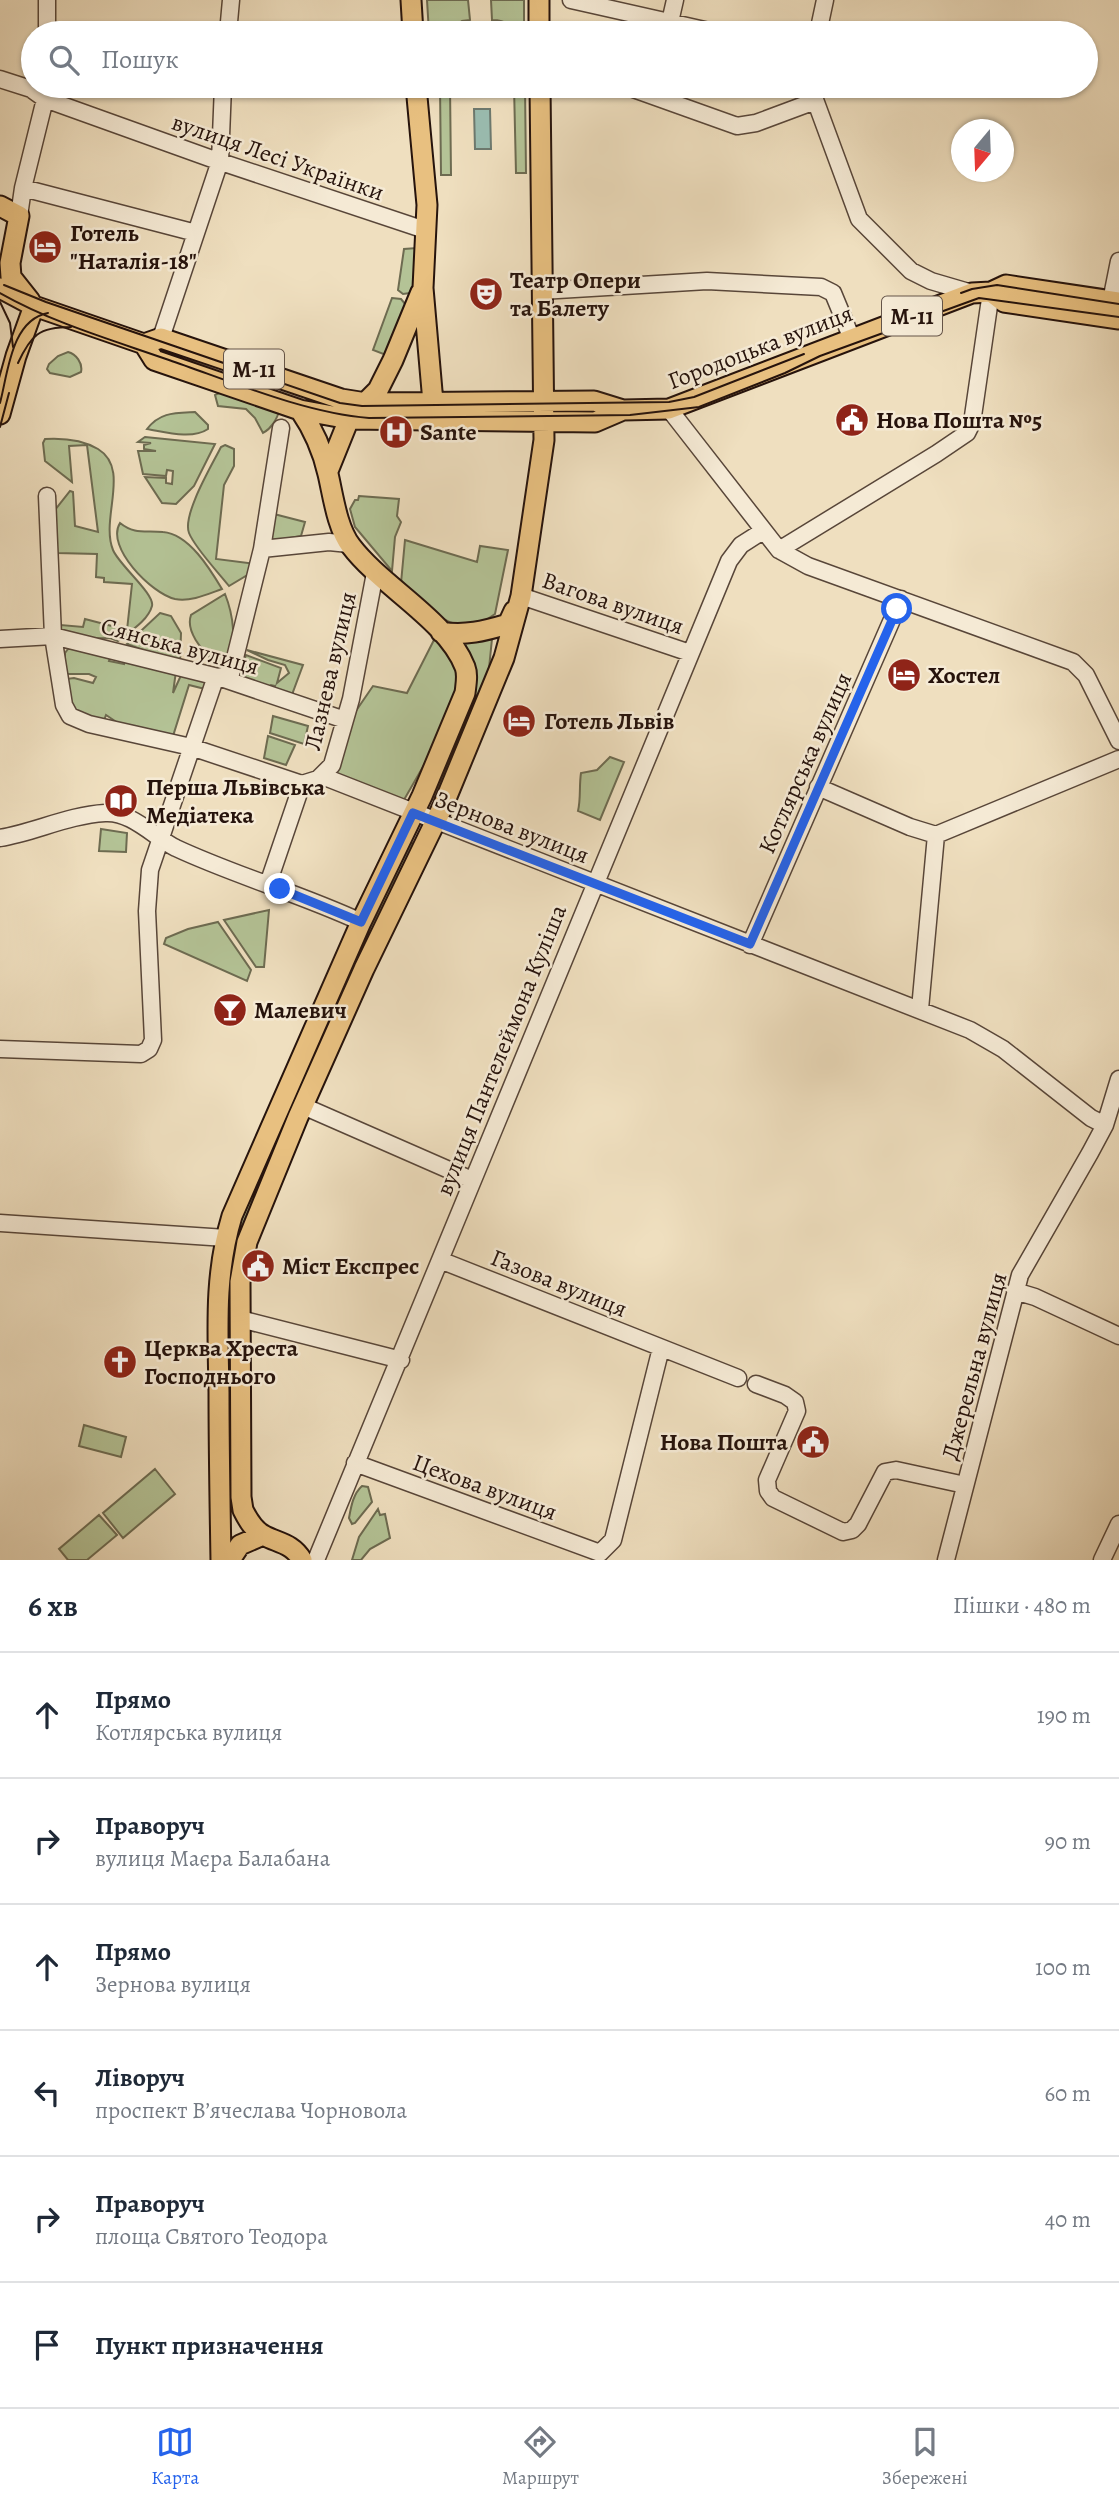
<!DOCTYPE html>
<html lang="uk">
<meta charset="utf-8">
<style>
:root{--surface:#fff;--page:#f6f6f7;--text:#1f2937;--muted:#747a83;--line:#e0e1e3;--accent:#2563eb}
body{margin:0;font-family:Alegreya,serif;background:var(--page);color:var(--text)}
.compass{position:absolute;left:951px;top:119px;width:63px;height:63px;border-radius:50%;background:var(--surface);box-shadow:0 2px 5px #0004;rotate:199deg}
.stop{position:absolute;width:21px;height:21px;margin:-16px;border:5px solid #2563eb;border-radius:50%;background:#fff}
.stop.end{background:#2563eb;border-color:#fff;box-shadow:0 2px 7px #0008}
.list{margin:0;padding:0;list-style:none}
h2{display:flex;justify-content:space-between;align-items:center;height:91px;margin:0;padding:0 28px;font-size:30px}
h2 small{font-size:23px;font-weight:400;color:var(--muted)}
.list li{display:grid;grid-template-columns:46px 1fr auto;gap:21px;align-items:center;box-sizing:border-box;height:126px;padding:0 28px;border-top:2px solid var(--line)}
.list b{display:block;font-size:26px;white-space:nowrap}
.list p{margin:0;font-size:23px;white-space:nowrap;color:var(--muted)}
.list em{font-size:23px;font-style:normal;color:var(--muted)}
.icon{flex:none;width:38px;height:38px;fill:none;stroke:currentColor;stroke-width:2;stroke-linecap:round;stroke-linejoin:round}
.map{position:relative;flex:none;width:1119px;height:1560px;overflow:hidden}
.search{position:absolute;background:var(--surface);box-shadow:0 2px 5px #0004;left:21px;right:21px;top:21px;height:77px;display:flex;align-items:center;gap:18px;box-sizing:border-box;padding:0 24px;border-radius:38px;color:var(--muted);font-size:26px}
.sheet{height:847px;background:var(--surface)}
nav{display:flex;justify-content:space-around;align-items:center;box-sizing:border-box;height:98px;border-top:2px solid var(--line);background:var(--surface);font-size:19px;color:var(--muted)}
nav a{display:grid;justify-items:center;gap:4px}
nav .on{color:var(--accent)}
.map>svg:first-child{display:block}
.green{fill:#b4c396;stroke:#6d6b51;stroke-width:2}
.water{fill:#9abdb1;stroke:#6c796f;stroke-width:2}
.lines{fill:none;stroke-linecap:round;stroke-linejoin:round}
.minor-casing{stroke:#584639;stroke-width:19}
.major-casing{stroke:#26130c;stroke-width:23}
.minor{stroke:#f5ead5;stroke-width:16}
.major{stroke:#e8c080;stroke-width:19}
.tram{stroke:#26130c;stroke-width:2}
.route{stroke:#2563eb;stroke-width:9}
.labels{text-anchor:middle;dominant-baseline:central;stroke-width:5;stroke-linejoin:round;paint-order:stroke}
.shield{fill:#f5ead5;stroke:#645448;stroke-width:2}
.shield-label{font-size:23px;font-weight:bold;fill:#26130c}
.street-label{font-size:24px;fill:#26130c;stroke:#f5ead5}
.poi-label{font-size:24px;font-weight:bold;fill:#26130c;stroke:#f5ead5;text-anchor:start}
</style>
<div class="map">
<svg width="1119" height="1560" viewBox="0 0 1119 1560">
<rect width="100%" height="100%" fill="#efdfbf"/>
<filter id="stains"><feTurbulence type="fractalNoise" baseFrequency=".00286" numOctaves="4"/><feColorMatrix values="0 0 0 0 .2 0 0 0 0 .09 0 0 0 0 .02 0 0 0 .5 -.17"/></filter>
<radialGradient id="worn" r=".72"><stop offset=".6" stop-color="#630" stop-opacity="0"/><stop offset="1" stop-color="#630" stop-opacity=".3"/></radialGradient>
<path class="green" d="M427,0H468L470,20L462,21L448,33H429Z
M491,0H524V33H516C511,24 503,20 492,20Z
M440,86H450L451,175H441Z
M514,86H525L526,173H516Z
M417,248L418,283L410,293L403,294L398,290L404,249Z
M392,298L401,299L406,305L386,355L373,350Z
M68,352C76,354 83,363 81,372L70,377L50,373L47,369L49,364L58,356Z
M223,391L280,410C276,420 272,428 263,433L255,418L246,409L218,406L215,395Z
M195,412L208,425V429C192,440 165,432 147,429C160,412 175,413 195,412Z
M145,437L215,444L194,486L176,504L162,503L145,477L166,478V483L172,484L173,471L167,470L166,476L143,474L138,451H156L144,449V445L151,443L138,442Z
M45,439C62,438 83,440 98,449C131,469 100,518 113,550C119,565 155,594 152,606C148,621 129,632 118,641L110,638L66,639L61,636V625L83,627L85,619L127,630L132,584L104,582V578L96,577L97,554L57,553L51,515L70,491L73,492L75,526L98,532L87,445L69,446L72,482L45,461L43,443Z
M225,445L234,449V466L224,485L216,559L256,564L249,574L229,586C218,572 195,548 189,533C182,515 212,465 221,447Z
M359,496L399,499L397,516L401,522L395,537L392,571L355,527L350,509L355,500H358Z
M274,514L305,522L301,536L273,541L271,540Z
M120,523C135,535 146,530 163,532C189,534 210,569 222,589C208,594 191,602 175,599C152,594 105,547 120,523Z
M405,540L477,562L480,546L508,550L495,614C456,644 429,608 401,583Z
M225,594C235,619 234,638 232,664L222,671C209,656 184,635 191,615Z
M160,613L171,616L181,633L180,664L127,644Z
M437,634L455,654L463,683L439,739L401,805L335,778L347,724L373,686L407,693Z
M492,639L489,668L484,684L436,798L433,796C450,753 491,686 463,643Z
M107,646L112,653L109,661L124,664V660L176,671L173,693L182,673L207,682L205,689L189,685L173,736L113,725L115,721L106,715L103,723L74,717L66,679L74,678L93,683L96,677L89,674H65V653L68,649Z
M247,650L303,665L293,692V696L272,693L275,686L271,685L268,688L238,677L246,655L281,668L277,683L289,673L285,665L268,660Z
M273,716L308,726L304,744L270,733Z
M268,736L295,745L286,765L264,758Z
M610,757L624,762L600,820L578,811C581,798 579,786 581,773L597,770Z
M101,829L127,833L126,852L99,851Z
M409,842L414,844L292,1112L287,1110Z
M269,910L264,967H256L224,920Z
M218,922L251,970L247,981L164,944L166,938L188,929Z
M285,1116L289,1118L244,1221L234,1262L231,1426L229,1428L225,1283L239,1219Z
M84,1425L126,1437L121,1457L79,1446Z
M155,1469L175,1494L123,1538L103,1513Z
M362,1486L368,1487L372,1502L355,1523L352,1524L349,1518C351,1507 353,1494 362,1486Z
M378,1509L380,1515L385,1514L390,1538L370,1549L361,1560H352L359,1537Z
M99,1515L117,1535L87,1560H68L59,1549Z"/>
<path class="water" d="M474,109H490L491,149H475Z"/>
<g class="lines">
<g class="minor-casing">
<path id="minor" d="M47,0V33
M571,0L718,33
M670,22L675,0
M228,33L231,0
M818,33L825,0
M0,79L31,89L45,99L215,160L425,230
M625,86L737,126L756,123L815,101
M810,86L859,219L911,271L931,281L972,293
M23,188L196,233
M19,216L23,188L45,99V86
M541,291L707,281L821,287L833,293L852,339
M1111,301L1119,261
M161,338L220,161L223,86
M669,409L779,550L808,566L1073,662L1086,675L1119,741
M47,496L53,636L64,705L70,716L89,724L191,747L302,784L318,779L332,765L351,699L375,573
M262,549L329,542L349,544
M779,550L936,454L967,433L972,423L991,292
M521,596L690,653
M0,639L53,636L218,677L345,720
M322,776L970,1030L1003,1049L1091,1118L1105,1125
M818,787L910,827L936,835L1119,759
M0,838C35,832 69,815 105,813C131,811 154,837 176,848C236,876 301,894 361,922
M268,884L302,784
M750,945L901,599
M920,1009L936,835
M0,1049L141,1054L149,1049L153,1040L147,911L150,870L214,682L218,677L231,674L262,549L281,428
M303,1106L472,1180
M0,1223L226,1238
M440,1260L738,1378
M1015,1291L1035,1297L1119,1336
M240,1319L401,1360
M756,1384L785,1395L795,1402L797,1411L767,1480L768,1491L773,1498L843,1532L852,1530L858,1524L885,1472L896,1470L965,1485
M355,1463L600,1553L613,1540L661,1348
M316,1560L729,561L741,545L763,531
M946,1560L1020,1275L1090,1153L1105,1125L1119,1079
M1102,1560L1119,1524"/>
</g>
<g class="major-casing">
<path id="major" d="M411,0L413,33
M539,0V33
M416,86L427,205L423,288L434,414
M0,206L19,216L10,263L11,277L30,301
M0,288L34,306L144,344L154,360L300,410L349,419L595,422L623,410
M991,292L1004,302L1119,319
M144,344L161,338L341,399L366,403L594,401L623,410L669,409L972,293L991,292L1006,285L1119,302
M0,414L16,356L34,306
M328,471L349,419L378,390L393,360L421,292
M441,632C465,636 484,631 508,624L514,611
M221,1560C220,1504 219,1448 219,1392C218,1330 214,1276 232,1216L361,922L422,796L465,693C466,684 468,675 465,667C447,620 382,587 351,546C337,528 333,495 328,474C323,452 313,429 300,410
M230,1560L240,1545L263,1535
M302,1560C293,1544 279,1543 265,1536C254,1531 248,1520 243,1510L241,1497L240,1282L247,1242L298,1117L364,969L443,806L504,658L521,596L544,440L540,86"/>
</g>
<use href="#minor" class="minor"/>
<use href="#major" class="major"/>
<path class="tram" d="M4,285L46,302L340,403L362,406L669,402L694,397L804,354
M0,293C53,323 112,340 169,360C230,381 305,413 369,418L630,415L699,407L785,373L820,356L979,298L1119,317
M961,293L972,289L997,285L1119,304
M0,302L10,323L13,347
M18,363C31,335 39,327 71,327
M0,403C8,373 11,320 48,313
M0,427L9,393"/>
</g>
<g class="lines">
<path class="route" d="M280,889L361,922L413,813L750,944L897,609"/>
</g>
<defs>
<g id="hotel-disc" transform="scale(1.75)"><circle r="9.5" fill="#8f2418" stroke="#f5ead5"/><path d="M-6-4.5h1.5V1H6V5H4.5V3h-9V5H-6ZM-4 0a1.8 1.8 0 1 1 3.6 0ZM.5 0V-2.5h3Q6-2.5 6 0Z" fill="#fff"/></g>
<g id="theatre-disc" transform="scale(1.75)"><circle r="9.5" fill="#8f2418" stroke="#f5ead5"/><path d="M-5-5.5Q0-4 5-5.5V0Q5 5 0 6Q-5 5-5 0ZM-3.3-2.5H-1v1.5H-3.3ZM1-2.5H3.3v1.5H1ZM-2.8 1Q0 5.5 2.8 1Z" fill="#fff"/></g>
<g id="civic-disc" transform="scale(1.75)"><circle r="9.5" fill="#8f2418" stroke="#f5ead5"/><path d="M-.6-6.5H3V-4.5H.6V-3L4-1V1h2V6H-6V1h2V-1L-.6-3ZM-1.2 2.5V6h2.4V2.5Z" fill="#fff"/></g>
<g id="hospital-disc" transform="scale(1.75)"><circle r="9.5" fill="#8f2418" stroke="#f5ead5"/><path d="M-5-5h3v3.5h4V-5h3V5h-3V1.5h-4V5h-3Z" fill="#fff"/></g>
<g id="library-disc" transform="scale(1.75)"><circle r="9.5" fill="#8f2418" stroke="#f5ead5"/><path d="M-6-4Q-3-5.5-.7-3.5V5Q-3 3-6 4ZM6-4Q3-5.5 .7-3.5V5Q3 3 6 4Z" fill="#fff"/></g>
<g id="bar-disc" transform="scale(1.75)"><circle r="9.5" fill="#8f2418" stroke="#f5ead5"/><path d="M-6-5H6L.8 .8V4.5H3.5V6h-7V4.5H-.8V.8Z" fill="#fff"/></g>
<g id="church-disc" transform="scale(1.75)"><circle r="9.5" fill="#8f2418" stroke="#f5ead5"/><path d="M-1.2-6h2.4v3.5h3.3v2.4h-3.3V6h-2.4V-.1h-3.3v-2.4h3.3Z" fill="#fff"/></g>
</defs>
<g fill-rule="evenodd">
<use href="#hotel-disc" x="45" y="247"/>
<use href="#theatre-disc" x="486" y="294"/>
<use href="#civic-disc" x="852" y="420"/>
<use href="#hospital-disc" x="396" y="432"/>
<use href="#hotel-disc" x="904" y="675"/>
<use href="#hotel-disc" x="519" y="721"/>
<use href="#library-disc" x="121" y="801"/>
<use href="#bar-disc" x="230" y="1010"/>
<use href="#civic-disc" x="258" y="1266"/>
<use href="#church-disc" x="120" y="1362"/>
<use href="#civic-disc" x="813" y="1442"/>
</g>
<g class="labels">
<g class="shield">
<rect x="882" y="296.5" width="60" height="39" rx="5"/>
<rect x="224" y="349.5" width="60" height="39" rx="5"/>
</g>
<g class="shield-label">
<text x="912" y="316">М-11</text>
<text x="254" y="369">М-11</text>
</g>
<g class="street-label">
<text transform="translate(278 157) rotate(19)">вулиця Лесі Українки</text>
<text transform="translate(760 347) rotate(-21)">Городоцька вулиця</text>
<text transform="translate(613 603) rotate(19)">Вагова вулиця</text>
<text transform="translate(180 646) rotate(15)">Сянська вулиця</text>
<text transform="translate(330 671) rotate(-77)">Лазнева вулиця</text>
<text transform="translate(805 763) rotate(-66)">Котлярська вулиця</text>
<text transform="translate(512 827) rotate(21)">Зернова вулиця</text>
<text transform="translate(501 1050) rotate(-68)">вулиця Пантелеймона Куліша</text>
<text transform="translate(559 1283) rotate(22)">Газова вулиця</text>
<text transform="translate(974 1366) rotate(-75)">Джерельна вулиця</text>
<text transform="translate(485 1487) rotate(20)">Цехова вулиця</text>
</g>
<g class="poi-label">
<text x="70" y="233">Готель<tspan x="70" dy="28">"Наталія-18"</tspan></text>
<text x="510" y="280">Театр Опери<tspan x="510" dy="28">та Балету</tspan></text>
<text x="876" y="420">Нова Пошта №5</text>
<text x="420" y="432">Sante</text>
<text x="928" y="675">Хостел</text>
<text x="544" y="721">Готель Львів</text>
<text x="146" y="787">Перша Львівська<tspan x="146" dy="28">Медіатека</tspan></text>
<text x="254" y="1010">Малевич</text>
<text x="282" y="1266">Міст Експрес</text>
<text x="144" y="1348">Церква Хреста<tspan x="144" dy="28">Господнього</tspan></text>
<text x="788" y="1442" text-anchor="end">Нова Пошта</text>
</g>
</g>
<rect width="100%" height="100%" filter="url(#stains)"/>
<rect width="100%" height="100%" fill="url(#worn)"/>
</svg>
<svg class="compass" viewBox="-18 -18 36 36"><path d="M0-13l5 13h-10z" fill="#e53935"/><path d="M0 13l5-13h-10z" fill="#747a83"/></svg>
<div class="stop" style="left:897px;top:609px"></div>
<div class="stop end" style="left:280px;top:889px"></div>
<div class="search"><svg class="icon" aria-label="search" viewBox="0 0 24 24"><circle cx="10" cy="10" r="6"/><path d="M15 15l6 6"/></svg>Пошук</div>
</div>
<section class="sheet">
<h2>6 хв<small>Пішки · 480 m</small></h2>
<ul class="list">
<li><svg class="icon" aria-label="ahead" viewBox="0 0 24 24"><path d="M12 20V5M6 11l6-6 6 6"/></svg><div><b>Прямо</b><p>Котлярська вулиця</p></div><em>190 m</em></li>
<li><svg class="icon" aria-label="right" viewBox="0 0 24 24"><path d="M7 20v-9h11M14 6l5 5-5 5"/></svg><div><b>Праворуч</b><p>вулиця Маєра Балабана</p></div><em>90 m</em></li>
<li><svg class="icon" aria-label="ahead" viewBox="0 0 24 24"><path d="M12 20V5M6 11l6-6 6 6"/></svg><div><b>Прямо</b><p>Зернова вулиця</p></div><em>100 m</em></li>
<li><svg class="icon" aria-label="left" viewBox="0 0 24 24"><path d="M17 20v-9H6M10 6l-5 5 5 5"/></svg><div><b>Ліворуч</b><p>проспект Вʼячеслава Чорновола</p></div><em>60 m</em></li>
<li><svg class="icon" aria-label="right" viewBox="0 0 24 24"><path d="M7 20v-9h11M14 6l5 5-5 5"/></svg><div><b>Праворуч</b><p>площа Святого Теодора</p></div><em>40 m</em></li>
<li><svg class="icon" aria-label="arrive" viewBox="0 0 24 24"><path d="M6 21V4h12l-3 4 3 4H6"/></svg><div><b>Пункт призначення</b></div></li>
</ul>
</section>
<nav>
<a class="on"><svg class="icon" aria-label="map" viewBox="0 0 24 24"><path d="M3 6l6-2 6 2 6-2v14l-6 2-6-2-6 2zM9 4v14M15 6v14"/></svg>Карта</a>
<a><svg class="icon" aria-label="directions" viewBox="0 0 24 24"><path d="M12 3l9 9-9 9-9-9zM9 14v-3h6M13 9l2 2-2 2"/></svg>Маршрут</a>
<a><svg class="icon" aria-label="saved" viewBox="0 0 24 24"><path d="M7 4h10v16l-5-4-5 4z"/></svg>Збережені</a>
</nav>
